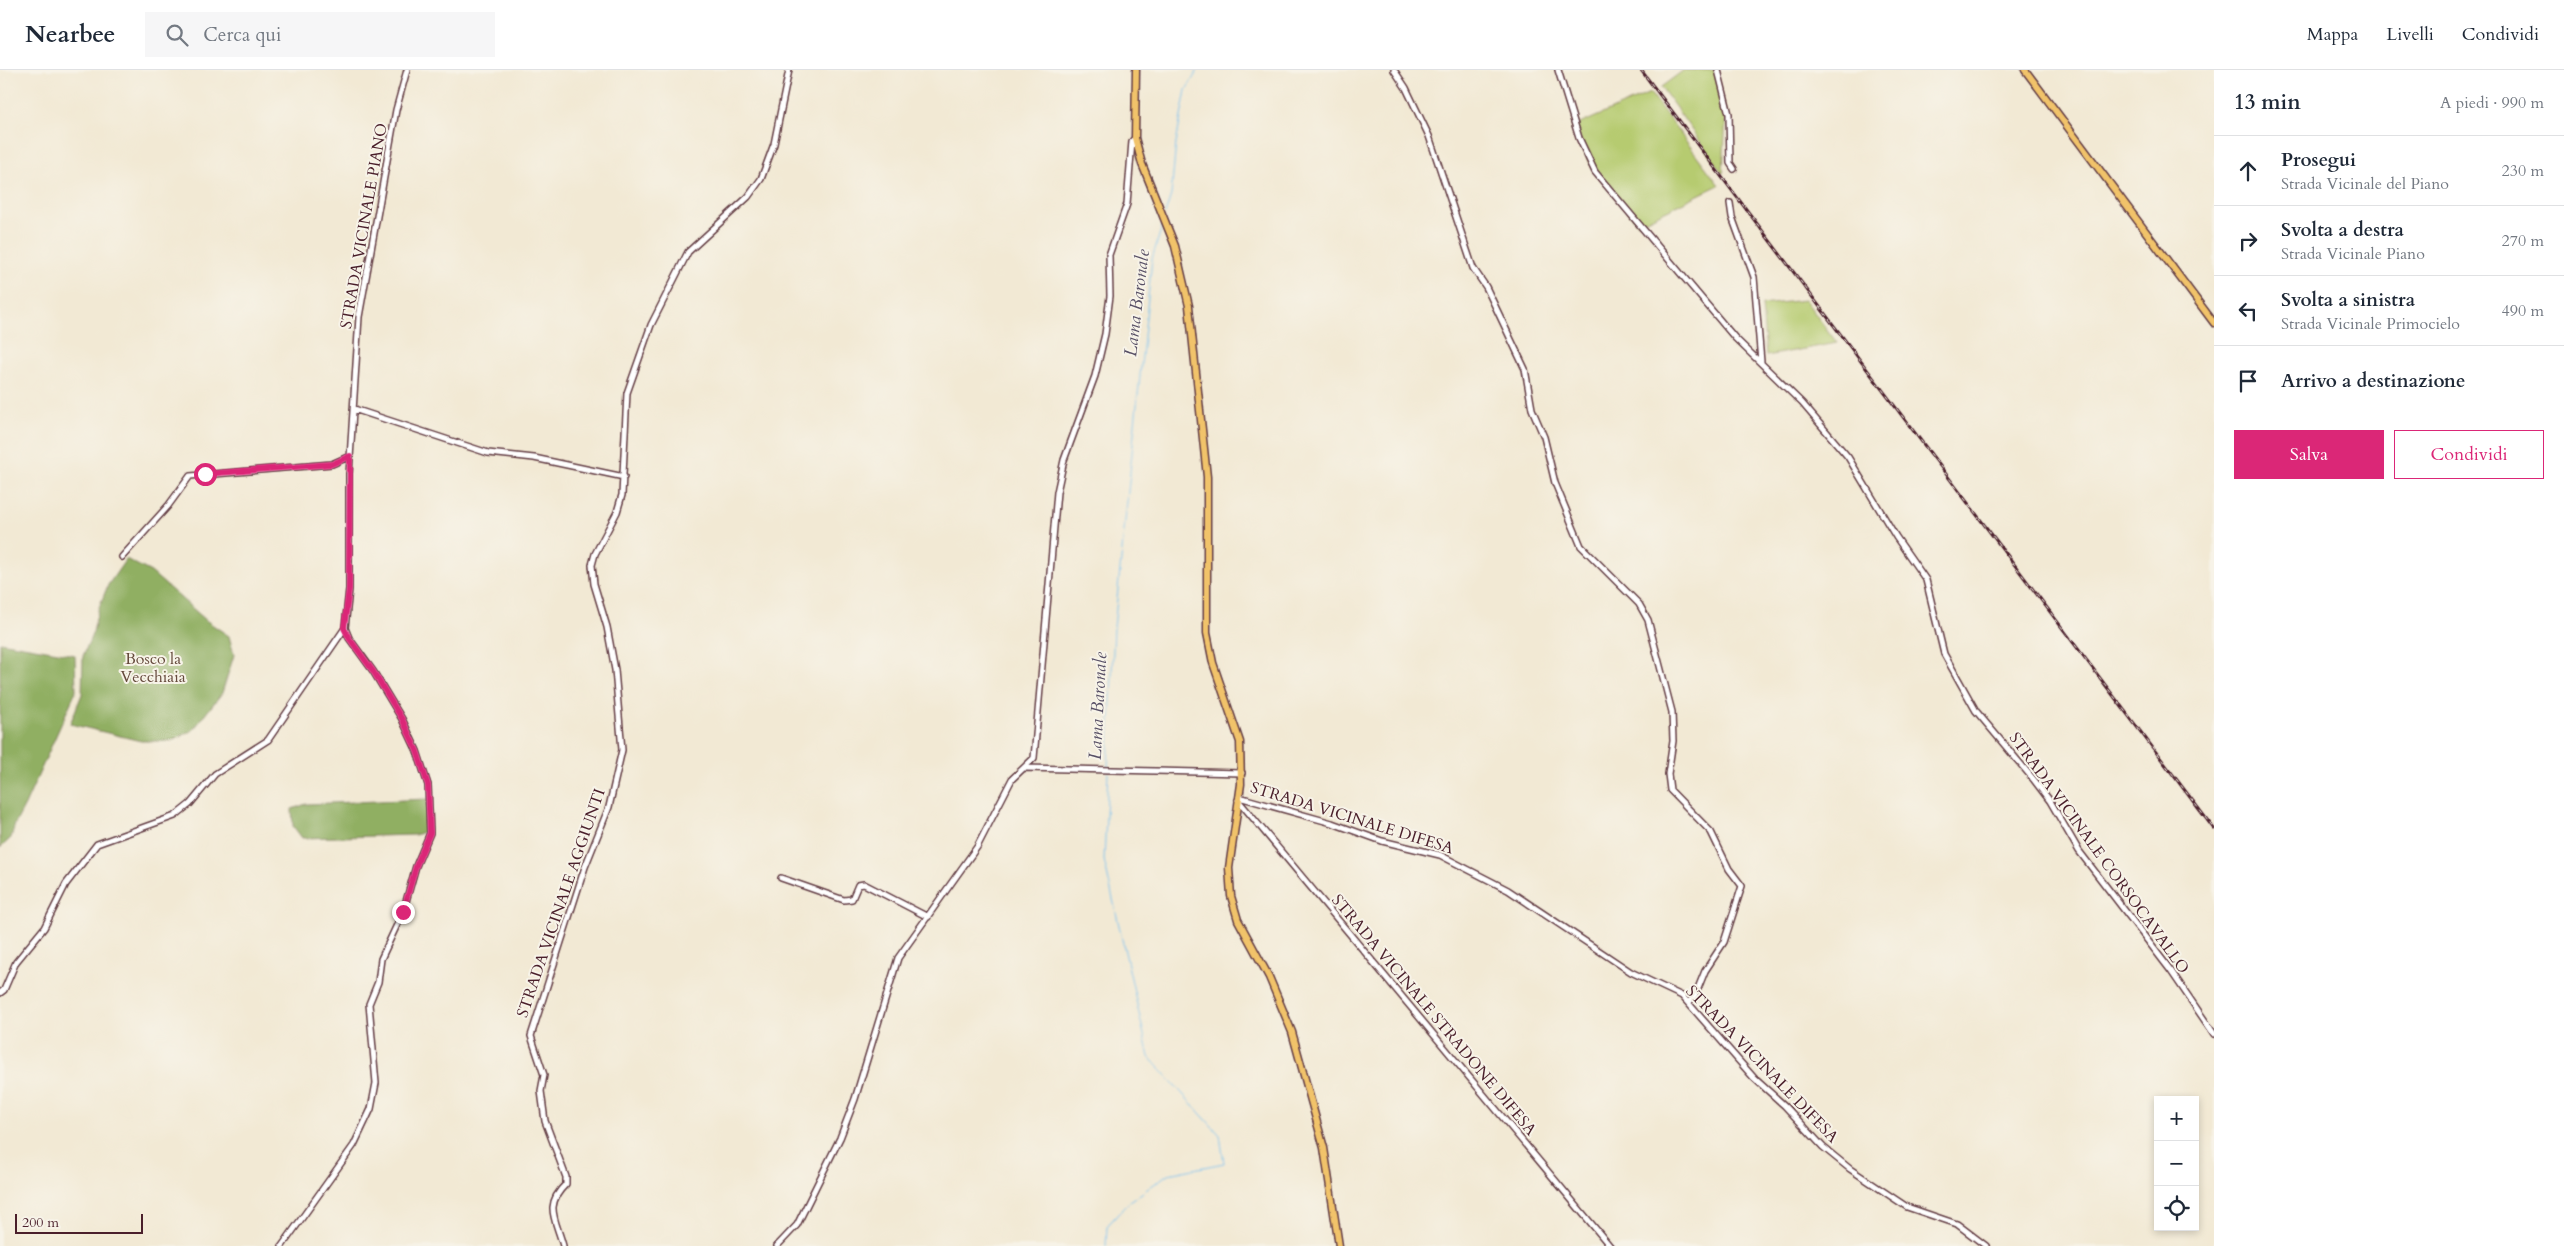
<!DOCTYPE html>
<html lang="it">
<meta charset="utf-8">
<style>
:root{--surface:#fff;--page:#f6f6f7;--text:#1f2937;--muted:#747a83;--line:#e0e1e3;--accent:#db2777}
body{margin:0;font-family:Cardo,serif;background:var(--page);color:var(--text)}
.controls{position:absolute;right:15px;bottom:15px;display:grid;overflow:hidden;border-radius:0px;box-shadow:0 2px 8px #0003}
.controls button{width:45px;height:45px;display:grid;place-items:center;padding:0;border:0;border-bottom:1px solid var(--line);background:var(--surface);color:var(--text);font:25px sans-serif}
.scale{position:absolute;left:15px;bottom:12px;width:128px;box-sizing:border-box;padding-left:5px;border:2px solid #4a1f2b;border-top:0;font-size:14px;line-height:18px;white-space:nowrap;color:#4a1f2b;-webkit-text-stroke:4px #f7f3e8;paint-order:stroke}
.stop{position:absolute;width:15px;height:15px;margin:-11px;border:4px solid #db2777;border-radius:50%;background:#fff}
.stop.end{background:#db2777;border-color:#fff;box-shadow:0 1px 5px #0008}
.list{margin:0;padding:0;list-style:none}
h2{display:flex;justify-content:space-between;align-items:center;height:65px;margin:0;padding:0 20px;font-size:21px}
h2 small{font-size:16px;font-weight:400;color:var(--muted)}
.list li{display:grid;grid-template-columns:32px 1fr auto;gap:15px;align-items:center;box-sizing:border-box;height:70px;padding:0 20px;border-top:1px solid var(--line)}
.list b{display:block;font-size:19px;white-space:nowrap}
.list p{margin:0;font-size:16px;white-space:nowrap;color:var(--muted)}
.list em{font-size:16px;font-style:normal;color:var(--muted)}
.actions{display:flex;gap:10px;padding:15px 20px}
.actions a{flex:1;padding:11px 0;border:1px solid var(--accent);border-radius:0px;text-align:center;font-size:18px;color:var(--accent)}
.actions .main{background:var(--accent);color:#fff}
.icon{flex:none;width:28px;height:28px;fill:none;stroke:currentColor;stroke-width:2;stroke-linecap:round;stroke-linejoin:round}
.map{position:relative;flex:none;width:2214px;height:1176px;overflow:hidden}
header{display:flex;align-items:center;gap:30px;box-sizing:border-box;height:70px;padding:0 25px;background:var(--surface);border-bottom:1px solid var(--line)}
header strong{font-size:24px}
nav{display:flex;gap:28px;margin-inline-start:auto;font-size:18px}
.search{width:350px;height:45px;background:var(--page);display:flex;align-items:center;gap:12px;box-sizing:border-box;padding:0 18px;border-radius:0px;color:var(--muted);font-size:19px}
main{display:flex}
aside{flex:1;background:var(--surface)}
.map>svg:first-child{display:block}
.green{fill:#b6cb6f;stroke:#80754d}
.forest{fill:#90af62;stroke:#6d6746}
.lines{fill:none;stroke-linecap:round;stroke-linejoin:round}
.stream{stroke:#77c1f0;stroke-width:1}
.minor-casing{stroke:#633d44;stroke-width:8}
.major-casing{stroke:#633d44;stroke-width:9}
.minor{stroke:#fff;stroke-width:5}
.major{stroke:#f1c36a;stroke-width:6}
.rail-casing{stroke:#4a1f2b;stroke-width:3}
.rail{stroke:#f7f3e8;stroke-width:1;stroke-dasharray:4;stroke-linecap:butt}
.route{stroke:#db2777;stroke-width:6}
.labels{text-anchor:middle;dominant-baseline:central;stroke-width:4;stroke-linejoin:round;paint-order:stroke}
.street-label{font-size:16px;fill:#4a1f2b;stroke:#f7f3e8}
.park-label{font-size:16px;fill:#654a3c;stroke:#f7f3e8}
.water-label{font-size:18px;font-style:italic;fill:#585066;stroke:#f7f3e8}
</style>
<header>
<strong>Nearbee</strong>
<div class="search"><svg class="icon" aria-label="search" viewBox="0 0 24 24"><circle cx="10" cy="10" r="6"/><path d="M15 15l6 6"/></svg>Cerca qui</div>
<nav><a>Mappa</a><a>Livelli</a><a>Condividi</a></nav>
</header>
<main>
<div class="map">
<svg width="2214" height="1176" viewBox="0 0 2214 1176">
<rect width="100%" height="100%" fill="#f7f3e8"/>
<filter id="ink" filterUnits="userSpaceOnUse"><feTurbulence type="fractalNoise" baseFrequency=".02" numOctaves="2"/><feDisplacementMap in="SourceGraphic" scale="10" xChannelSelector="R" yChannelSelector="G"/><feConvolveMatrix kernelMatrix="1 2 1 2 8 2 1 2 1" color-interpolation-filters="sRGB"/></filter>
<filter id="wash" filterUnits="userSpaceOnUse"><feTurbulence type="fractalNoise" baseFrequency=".0096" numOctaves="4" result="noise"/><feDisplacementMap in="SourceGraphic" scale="20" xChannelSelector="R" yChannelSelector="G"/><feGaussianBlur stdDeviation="1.12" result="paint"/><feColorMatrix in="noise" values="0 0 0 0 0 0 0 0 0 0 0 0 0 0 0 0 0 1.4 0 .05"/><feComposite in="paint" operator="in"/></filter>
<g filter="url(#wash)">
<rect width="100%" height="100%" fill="#f2e9d4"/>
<path class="green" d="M1684,0H1715L1726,44L1723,104L1661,17Z
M1650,23L1719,115L1638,154L1588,91L1575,56Z
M1805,230L1837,273L1766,286L1762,235Z"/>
<path class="forest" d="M126,489L151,502L207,551L229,566L234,585L222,623L193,660L171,671H141L70,654L82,624L83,586L93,562L98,540L108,515Z
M0,572L75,585L76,621L25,735L15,754L11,768L0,778Z
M427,729L429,760L415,765L302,768L293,756L292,739L306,734Z"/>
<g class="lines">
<path class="stream" d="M1165,144L1171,125L1176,73L1186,20L1198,0
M1108,698L1114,558L1152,189L1163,153
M1106,1176L1107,1156L1128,1133L1168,1104L1224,1093L1220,1065L1149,987L1104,790L1108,702"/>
</g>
</g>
<g filter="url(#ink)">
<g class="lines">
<g class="minor-casing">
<path id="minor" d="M1394,0L1406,18L1429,66L1473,198L1486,217L1525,299L1532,339L1544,367L1555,413L1581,476L1639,534L1648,550L1672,642L1673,671L1668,704L1670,720L1711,762L1729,799L1742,816L1724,872L1705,901L1695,926L1688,933
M1558,0L1579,68L1595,102L1735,268L1802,333L1848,387L1896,467L1926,510L1944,584L1976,641L2034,710L2050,731L2079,781L2171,901L2214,964
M1718,0L1729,44L1730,93L1734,99
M1730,133L1732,147L1754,207L1761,292
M354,339L488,383L534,388L624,407
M122,487L168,436L190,406L332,394L350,386
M1025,698L1242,703
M1239,727L1332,753L1382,771L1440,785L1508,820L1631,902L1682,926L1754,1008L1785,1036L1823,1077L1850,1099L1907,1137L1957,1154L1986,1176
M1238,730L1610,1176
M781,808L844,830L852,829L858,815L864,814L928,847
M0,923L4,920L16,892L44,858L66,814L97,774L175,746L190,734L215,704L268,670L345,558L349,519V404L359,247L396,40L407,0
M282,1176L354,1075L371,1039L376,1013L369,934L378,912L381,889L403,842L416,796L430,763L428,715L417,681L402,649L373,601L349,568L345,558
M563,1176C556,1149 543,1136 566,1114V1107L545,1051L541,1021L544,1005L531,966L585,797L609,737L622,680L615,600L607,557L594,514L592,495L595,484L617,442L622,425L627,323L651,255L688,182L748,127L761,109L774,74L789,0
M777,1176L797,1155L840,1068L855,1029L898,888L977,777L1012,709L1034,688L1057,422L1064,390L1095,306L1105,264L1110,226L1109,185L1127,134L1132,71L1135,68"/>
</g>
<g class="major-casing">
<path id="major" d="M1136,0L1135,68L1142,94L1175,176L1189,236L1207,407V563L1213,593L1240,672L1241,714L1229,798L1231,826L1238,850L1269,907L1292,962L1324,1078L1339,1176
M2025,0L2214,253"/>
</g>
<use href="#minor" class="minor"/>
<use href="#major" class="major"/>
<g class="rail-casing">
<path id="rail" d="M1641,0L2214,759"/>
</g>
<use href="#rail" class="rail"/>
</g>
</g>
<g class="lines" filter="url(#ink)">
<path class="route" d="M205,404L332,394L350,386L349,519L344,558L349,568L373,601L402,649L417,681L428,715L430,763L416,796L403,842"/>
</g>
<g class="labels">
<g class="street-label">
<text transform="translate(364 156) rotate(-80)">STRADA VICINALE PIANO</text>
<text transform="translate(1352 748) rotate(17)">STRADA VICINALE DIFESA</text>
<text transform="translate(2099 783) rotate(54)">STRADA VICINALE CORSOCAVALLO</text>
<text transform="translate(561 833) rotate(-71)">STRADA VICINALE AGGIUNTI</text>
<text transform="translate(1434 945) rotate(50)">STRADA VICINALE STRADONE DIFESA</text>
<text transform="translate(1762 994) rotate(46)">STRADA VICINALE DIFESA</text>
</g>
<g class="park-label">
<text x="153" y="589">Bosco la<tspan x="153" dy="18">Vecchiaia</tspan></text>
</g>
<g class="water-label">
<text transform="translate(1137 233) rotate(-83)">Lama Baronale</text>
<text transform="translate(1098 636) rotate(-87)">Lama Baronale</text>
</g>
</g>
</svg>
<div class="controls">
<button>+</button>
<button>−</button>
<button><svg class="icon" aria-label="locate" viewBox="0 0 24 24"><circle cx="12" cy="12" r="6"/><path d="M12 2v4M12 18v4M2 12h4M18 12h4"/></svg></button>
</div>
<div class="scale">200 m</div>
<div class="stop" style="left:205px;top:404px"></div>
<div class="stop end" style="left:403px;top:842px"></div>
</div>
<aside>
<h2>13 min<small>A piedi · 990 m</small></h2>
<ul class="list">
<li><svg class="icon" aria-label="ahead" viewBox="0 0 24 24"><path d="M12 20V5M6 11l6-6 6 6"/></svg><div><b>Prosegui</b><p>Strada Vicinale del Piano</p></div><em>230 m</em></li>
<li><svg class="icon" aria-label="right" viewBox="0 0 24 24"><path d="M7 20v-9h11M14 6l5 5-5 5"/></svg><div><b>Svolta a destra</b><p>Strada Vicinale Piano</p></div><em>270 m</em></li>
<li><svg class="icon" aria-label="left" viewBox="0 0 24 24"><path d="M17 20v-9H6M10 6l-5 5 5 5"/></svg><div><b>Svolta a sinistra</b><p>Strada Vicinale Primocielo</p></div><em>490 m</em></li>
<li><svg class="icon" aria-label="arrive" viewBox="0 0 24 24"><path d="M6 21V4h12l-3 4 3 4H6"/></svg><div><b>Arrivo a destinazione</b></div></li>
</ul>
<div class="actions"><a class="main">Salva</a><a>Condividi</a></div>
</aside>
</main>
